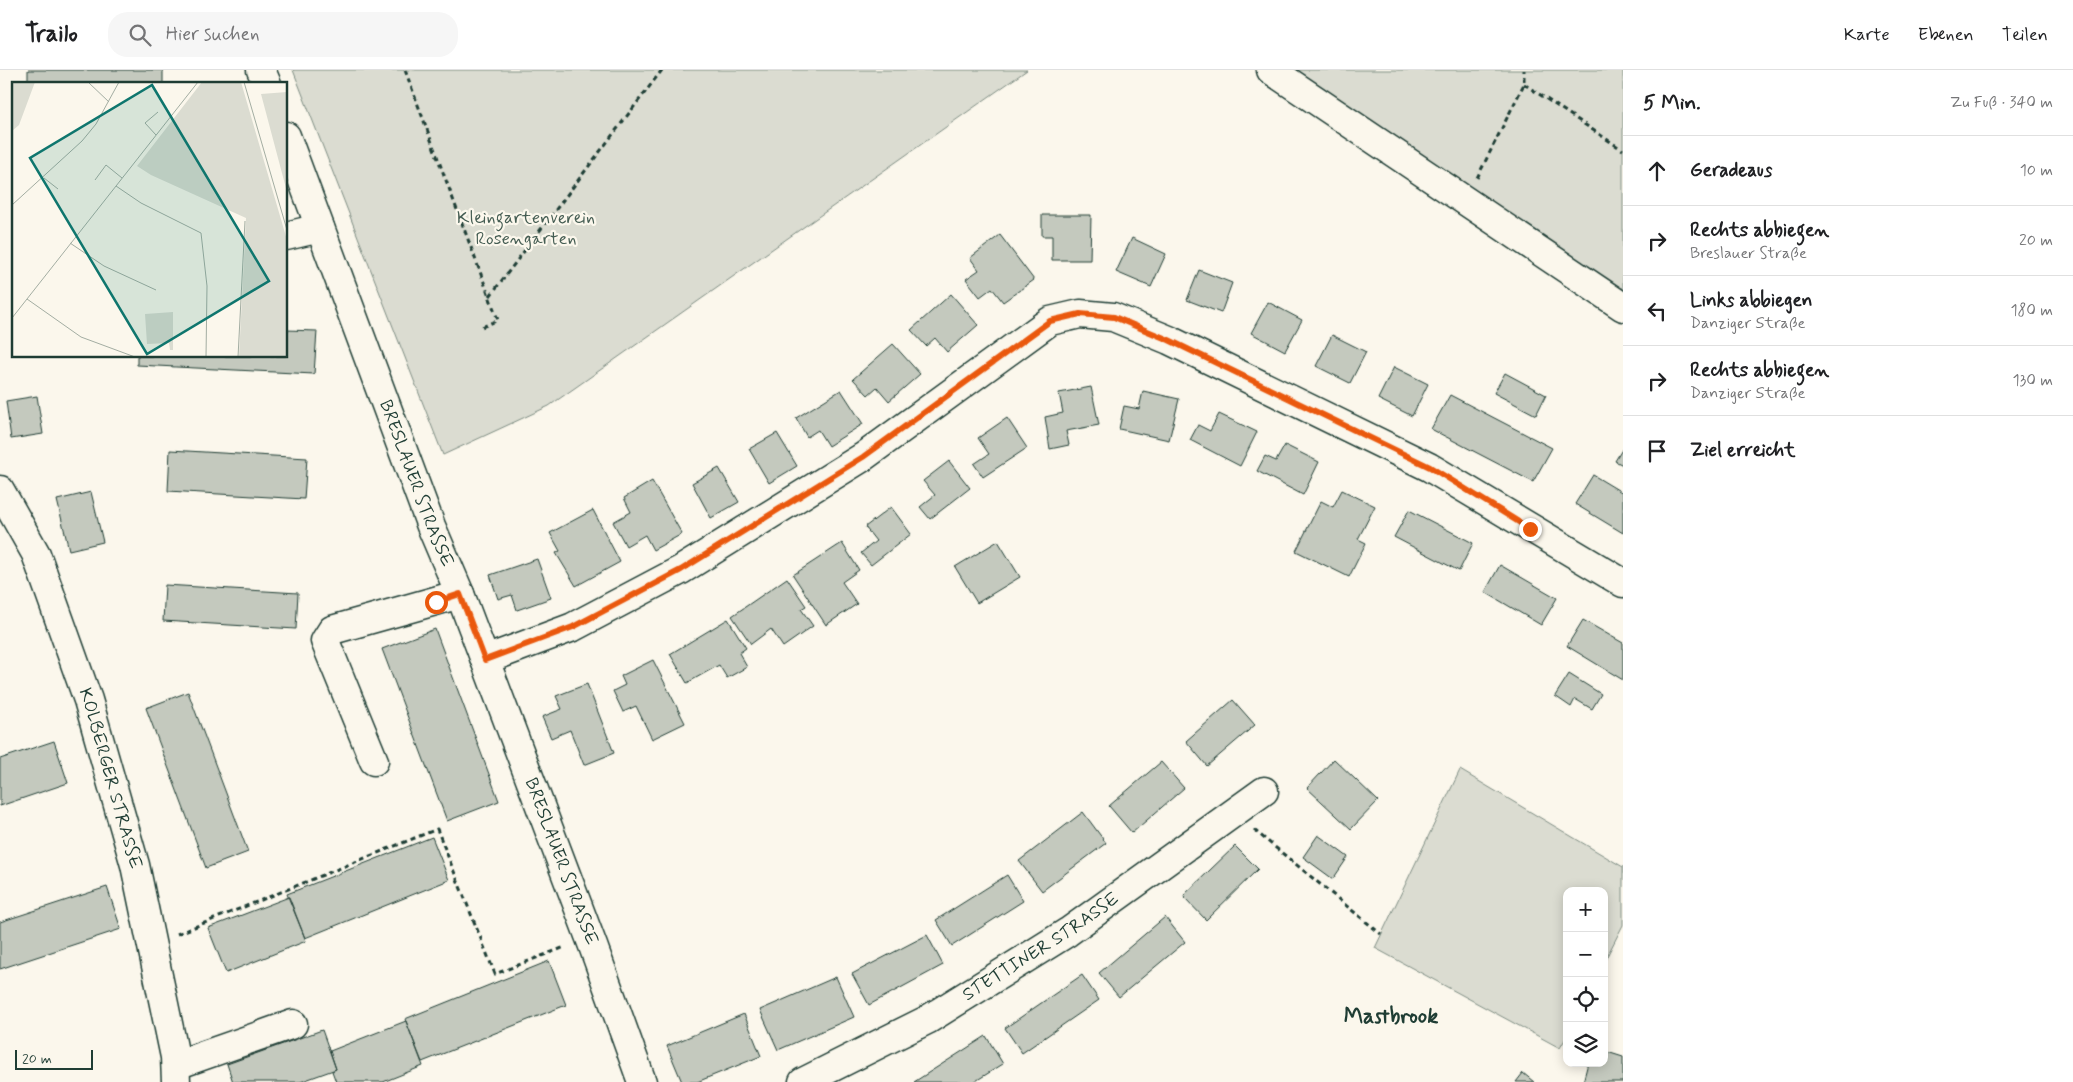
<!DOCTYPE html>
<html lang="de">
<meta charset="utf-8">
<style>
:root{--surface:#fff;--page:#f6f6f6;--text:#202124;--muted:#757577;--line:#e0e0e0}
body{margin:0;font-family:Mynerve,sans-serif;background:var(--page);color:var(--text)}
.controls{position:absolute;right:15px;bottom:15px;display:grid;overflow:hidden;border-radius:10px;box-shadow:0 2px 12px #0003}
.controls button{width:45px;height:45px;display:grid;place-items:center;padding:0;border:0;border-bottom:1px solid var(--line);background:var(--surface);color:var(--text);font:25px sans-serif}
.scale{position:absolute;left:15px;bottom:12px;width:78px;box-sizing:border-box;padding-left:5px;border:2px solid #1f3d34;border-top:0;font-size:14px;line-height:18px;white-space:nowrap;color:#1f3d34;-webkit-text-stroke:4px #fbf7ec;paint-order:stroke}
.stop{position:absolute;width:15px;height:15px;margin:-11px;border:4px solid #ea580c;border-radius:50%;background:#fff}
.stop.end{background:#ea580c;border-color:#fff;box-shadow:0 1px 5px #0008}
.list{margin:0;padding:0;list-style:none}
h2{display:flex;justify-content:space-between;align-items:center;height:65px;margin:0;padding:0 20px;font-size:21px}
h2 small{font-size:16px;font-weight:400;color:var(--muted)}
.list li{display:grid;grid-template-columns:32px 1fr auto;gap:15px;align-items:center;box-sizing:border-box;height:70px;padding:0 20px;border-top:1px solid var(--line)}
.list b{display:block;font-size:19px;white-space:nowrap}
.list p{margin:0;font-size:16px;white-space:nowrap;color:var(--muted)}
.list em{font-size:16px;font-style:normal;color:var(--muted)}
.icon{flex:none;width:28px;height:28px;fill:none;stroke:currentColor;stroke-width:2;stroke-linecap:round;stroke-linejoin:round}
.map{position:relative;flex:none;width:1623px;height:1012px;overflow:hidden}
header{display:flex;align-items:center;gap:30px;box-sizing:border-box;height:70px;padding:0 25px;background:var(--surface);border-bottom:1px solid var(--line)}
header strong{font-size:24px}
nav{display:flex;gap:28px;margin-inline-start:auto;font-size:18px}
.search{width:350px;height:45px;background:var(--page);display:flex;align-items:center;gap:12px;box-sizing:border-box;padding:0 18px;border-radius:20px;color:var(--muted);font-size:19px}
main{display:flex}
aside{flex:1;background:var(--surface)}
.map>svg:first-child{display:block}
.green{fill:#dbdcd1;stroke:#7d8c82}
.building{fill:#c4c9be;stroke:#1f3d34}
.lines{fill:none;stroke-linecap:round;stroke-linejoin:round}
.minor-casing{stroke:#1f3d34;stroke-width:31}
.path{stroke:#1f3d34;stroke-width:3;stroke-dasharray:5 4;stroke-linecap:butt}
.minor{stroke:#fbf7ec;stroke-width:28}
.route{stroke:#ea580c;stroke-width:6}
.labels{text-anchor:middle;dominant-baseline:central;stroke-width:4.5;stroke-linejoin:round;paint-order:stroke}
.park-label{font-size:18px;fill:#455d53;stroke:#fbf7ec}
.street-label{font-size:18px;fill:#1f3d34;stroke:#fbf7ec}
.district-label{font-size:22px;font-weight:bold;fill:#1f3d34;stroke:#fbf7ec}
.inset-road{fill:none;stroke:#a3ada2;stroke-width:1}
.view{fill:#0f766e;fill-opacity:0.15;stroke:#0f766e;stroke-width:2.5}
.inset-edge{fill:none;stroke:#1f3d34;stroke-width:2.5}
</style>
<header>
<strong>Trailo</strong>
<div class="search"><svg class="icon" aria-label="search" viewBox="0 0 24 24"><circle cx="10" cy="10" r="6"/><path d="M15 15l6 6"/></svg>Hier suchen</div>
<nav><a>Karte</a><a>Ebenen</a><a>Teilen</a></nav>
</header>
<main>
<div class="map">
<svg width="1623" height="1012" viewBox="0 0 1623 1012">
<rect width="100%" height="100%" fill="#fbf7ec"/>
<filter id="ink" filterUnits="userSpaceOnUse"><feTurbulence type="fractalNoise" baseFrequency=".02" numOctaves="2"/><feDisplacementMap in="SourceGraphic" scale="10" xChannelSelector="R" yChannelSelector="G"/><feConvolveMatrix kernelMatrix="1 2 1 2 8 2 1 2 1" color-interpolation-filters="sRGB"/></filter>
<g filter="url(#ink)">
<path class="green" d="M293,0H1027L549,336L443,385Z
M1290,0H1623V225Z
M1460,700L1623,797V855L1604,892V821H1567V966L1560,978L1375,878Z"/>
<path class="building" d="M28,0H163V14H28Z
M1042,145H1091L1090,190H1052V166H1042Z
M1000,165L1034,210L1003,232L992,218L980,227L966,209L979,200L970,188Z
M1132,168L1166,184L1151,217L1116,202Z
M1199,200L1232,213L1221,243L1187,230Z
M951,224L978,255L947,282L935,268L926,276L911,260Z
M1268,232L1302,250L1285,281L1251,263Z
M286,260L317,261L314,304L137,295V286H286Z
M1332,265L1366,282L1350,313L1316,296Z
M893,274L920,304L889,331L877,317L868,325L853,309Z
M1394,297L1428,314L1412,346L1378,329Z
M1505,303L1546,325L1536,345L1494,323Z
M1091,317L1099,355L1066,361L1069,375L1050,379L1045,347L1063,343L1059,323Z
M841,320L863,354L828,376L818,360L807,367L796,348Z
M1143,321L1179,329L1169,370L1119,359L1124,336L1139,339Z
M1450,325L1552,378L1533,412L1431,359Z
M37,326L43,364L11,369L6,331Z
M1219,344L1257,362L1240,396L1190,370L1198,355L1210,361Z
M1007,348L1027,378L983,407L974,394L989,384L978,368Z
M777,363L797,396L769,413L749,379Z
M1285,375L1319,392L1303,425L1257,401L1265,386L1276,391Z
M1623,378V395L1615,391Z
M170,380L307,388L304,429L168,421Z
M949,391L970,418L930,449L920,437L935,425L923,411Z
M719,398L739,432L711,448L692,413Z
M1593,405L1623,423V463L1575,434Z
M652,411L682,464L653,480L645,465L626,476L613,452L631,442L624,428Z
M1342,420L1375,436L1358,469L1366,473L1349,507L1296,481L1321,431L1333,437Z
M91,422L103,472L69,480L57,430Z
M891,437L911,464L871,495L861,483L876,471L865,457Z
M593,440L620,492L576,516L556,483L560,481L550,463Z
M1409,440L1473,473L1459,501L1394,467Z
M998,471L1020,507L977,533L955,497Z
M842,473L859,500L842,512L857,534L826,555L793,505Z
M537,489L551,528L517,540L512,525L498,529L490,505Z
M1500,495L1557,528L1541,555L1485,522Z
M787,508L806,536L801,539L813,556L783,577L771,559L751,574L732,546Z
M165,515L298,523L296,559L163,551Z
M728,549L746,578L739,583L747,597L727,608L719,595L687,613L670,584Z
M1583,550L1623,573V610L1567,576Z
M435,559L499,731L447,751L382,579Z
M653,590L685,653L652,669L636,636L623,642L613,621L625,615L621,606Z
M1569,604L1601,624L1592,639L1575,629L1571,637L1555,626Z
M587,614L614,683L584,695L570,660L551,668L542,647L562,639L556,626Z
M188,622L248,782L206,798L146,638Z
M1233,630L1255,655L1207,696L1186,671Z
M54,671L68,713L0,736V689Z
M1334,689L1378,731L1351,759L1307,718Z
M1161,692L1184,718L1132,763L1109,736Z
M1083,742L1106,773L1042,821L1019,791Z
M1318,765L1348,787L1333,809L1303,787Z
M432,767L449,810L305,868L287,824Z
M1235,776L1258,799L1206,850L1183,826Z
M1007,805L1023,831L952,876L936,850Z
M107,817L121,859L0,899V852Z
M289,827L306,871L226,903L208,858Z
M1165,847L1185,872L1119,927L1099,903Z
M927,865L943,895L869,935L852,904Z
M549,891L566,935L422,992L405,949Z
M1082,905L1099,930L1022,983L1005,958Z
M836,907L854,947L778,980L760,940Z
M744,944L761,986L697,1012H682L667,976Z
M406,951L423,996L383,1012H336L332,1001L336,999L330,981Z
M322,960L336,999L300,1012H233L227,994Z
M986,966L1003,994L974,1012H914Z
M1604,981L1623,987V1012H1583L1588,993H1604Z
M1523,1003L1534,1012H1516Z"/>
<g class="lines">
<g class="minor-casing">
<g id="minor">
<path d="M261,0L267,14"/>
<path d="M1271,0L1623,237"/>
<path id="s1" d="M286,66L431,456L460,524L593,876L642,1012"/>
<path d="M286,166L320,158"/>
<path id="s2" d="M0,420L36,484L88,630L135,795L175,987L176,1012"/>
<path d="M485,590L573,557L681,500L863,387L1050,251L1080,244L1113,247L1169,270L1429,397L1623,513"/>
<path d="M374,691L325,571L332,560L460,524"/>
<path d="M176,995L293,954"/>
<path id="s3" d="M803,1012L927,950L1068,862L1264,721"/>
</g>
</g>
<path class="path" d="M405,0L498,250L482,257
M1524,14L1623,80
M1477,108L1524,14V0
M490,226L662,0
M1254,760L1381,864
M177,864L437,759L495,904L565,877"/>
<use href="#minor" class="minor"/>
</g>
</g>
<g class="lines" filter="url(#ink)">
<path class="route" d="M436,532L460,524L485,590L573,557L681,500L863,387L1050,251L1080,244L1114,247L1169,270L1430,397L1530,459"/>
</g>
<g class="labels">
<g class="park-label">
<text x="526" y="148">Kleingartenverein<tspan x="526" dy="21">Rosengarten</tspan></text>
</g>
<g class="street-label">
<text stroke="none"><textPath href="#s1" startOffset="371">BRESLAUER STRASSE</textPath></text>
<text stroke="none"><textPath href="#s2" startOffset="310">KOLBERGER STRASSE</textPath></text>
<text stroke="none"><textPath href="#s1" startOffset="776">BRESLAUER STRASSE</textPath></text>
<text stroke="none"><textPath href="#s3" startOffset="274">STETTINER STRASSE</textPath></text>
</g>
<g class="district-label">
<text x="1391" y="947">Mastbrook</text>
</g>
</g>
<g transform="translate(12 12)">
<rect width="275" height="275" fill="#fbf7ec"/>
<path d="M0,0H23L7,43L0,49ZM190,0H229L275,158V275H227L234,136L139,93L125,84ZM275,10V110L249,12ZM161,230V268H158L157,261L135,262L133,232Z" fill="#dbdcd1"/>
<path class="inset-road" d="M76,0L97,20M232,0L275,148M144,53L133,41L146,30M32,96L46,107M83,98L94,83L110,96M104,104L129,121L189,151L195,204L194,275M0,123L70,59L84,42L107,0M58,161L92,184L144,208M15,217L69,255L123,275M0,236L186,0M226,275L233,139"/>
<path class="view" d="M140,3L257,199L135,272L18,76Z"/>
<rect width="275" height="275" class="inset-edge"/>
</g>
</svg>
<div class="controls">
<button>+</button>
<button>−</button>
<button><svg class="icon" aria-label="locate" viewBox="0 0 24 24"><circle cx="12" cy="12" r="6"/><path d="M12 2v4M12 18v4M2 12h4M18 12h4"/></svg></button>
<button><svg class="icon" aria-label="layers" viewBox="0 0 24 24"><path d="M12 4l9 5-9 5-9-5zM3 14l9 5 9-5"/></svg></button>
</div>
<div class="scale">20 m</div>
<div class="stop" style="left:436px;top:532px"></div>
<div class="stop end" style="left:1530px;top:459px"></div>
</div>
<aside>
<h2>5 Min.<small>Zu Fuß · 340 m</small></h2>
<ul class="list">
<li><svg class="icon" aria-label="ahead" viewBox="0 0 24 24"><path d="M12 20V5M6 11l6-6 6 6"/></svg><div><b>Geradeaus</b></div><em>10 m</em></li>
<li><svg class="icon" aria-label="right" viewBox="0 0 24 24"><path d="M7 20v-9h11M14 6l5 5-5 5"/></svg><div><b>Rechts abbiegen</b><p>Breslauer Straße</p></div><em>20 m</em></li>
<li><svg class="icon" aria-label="left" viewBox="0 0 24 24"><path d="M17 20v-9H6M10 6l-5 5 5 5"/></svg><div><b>Links abbiegen</b><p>Danziger Straße</p></div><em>180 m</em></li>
<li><svg class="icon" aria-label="right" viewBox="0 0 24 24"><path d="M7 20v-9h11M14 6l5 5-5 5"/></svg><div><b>Rechts abbiegen</b><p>Danziger Straße</p></div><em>130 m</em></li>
<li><svg class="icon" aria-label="arrive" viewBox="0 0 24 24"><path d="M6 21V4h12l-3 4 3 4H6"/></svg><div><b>Ziel erreicht</b></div></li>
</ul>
</aside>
</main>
